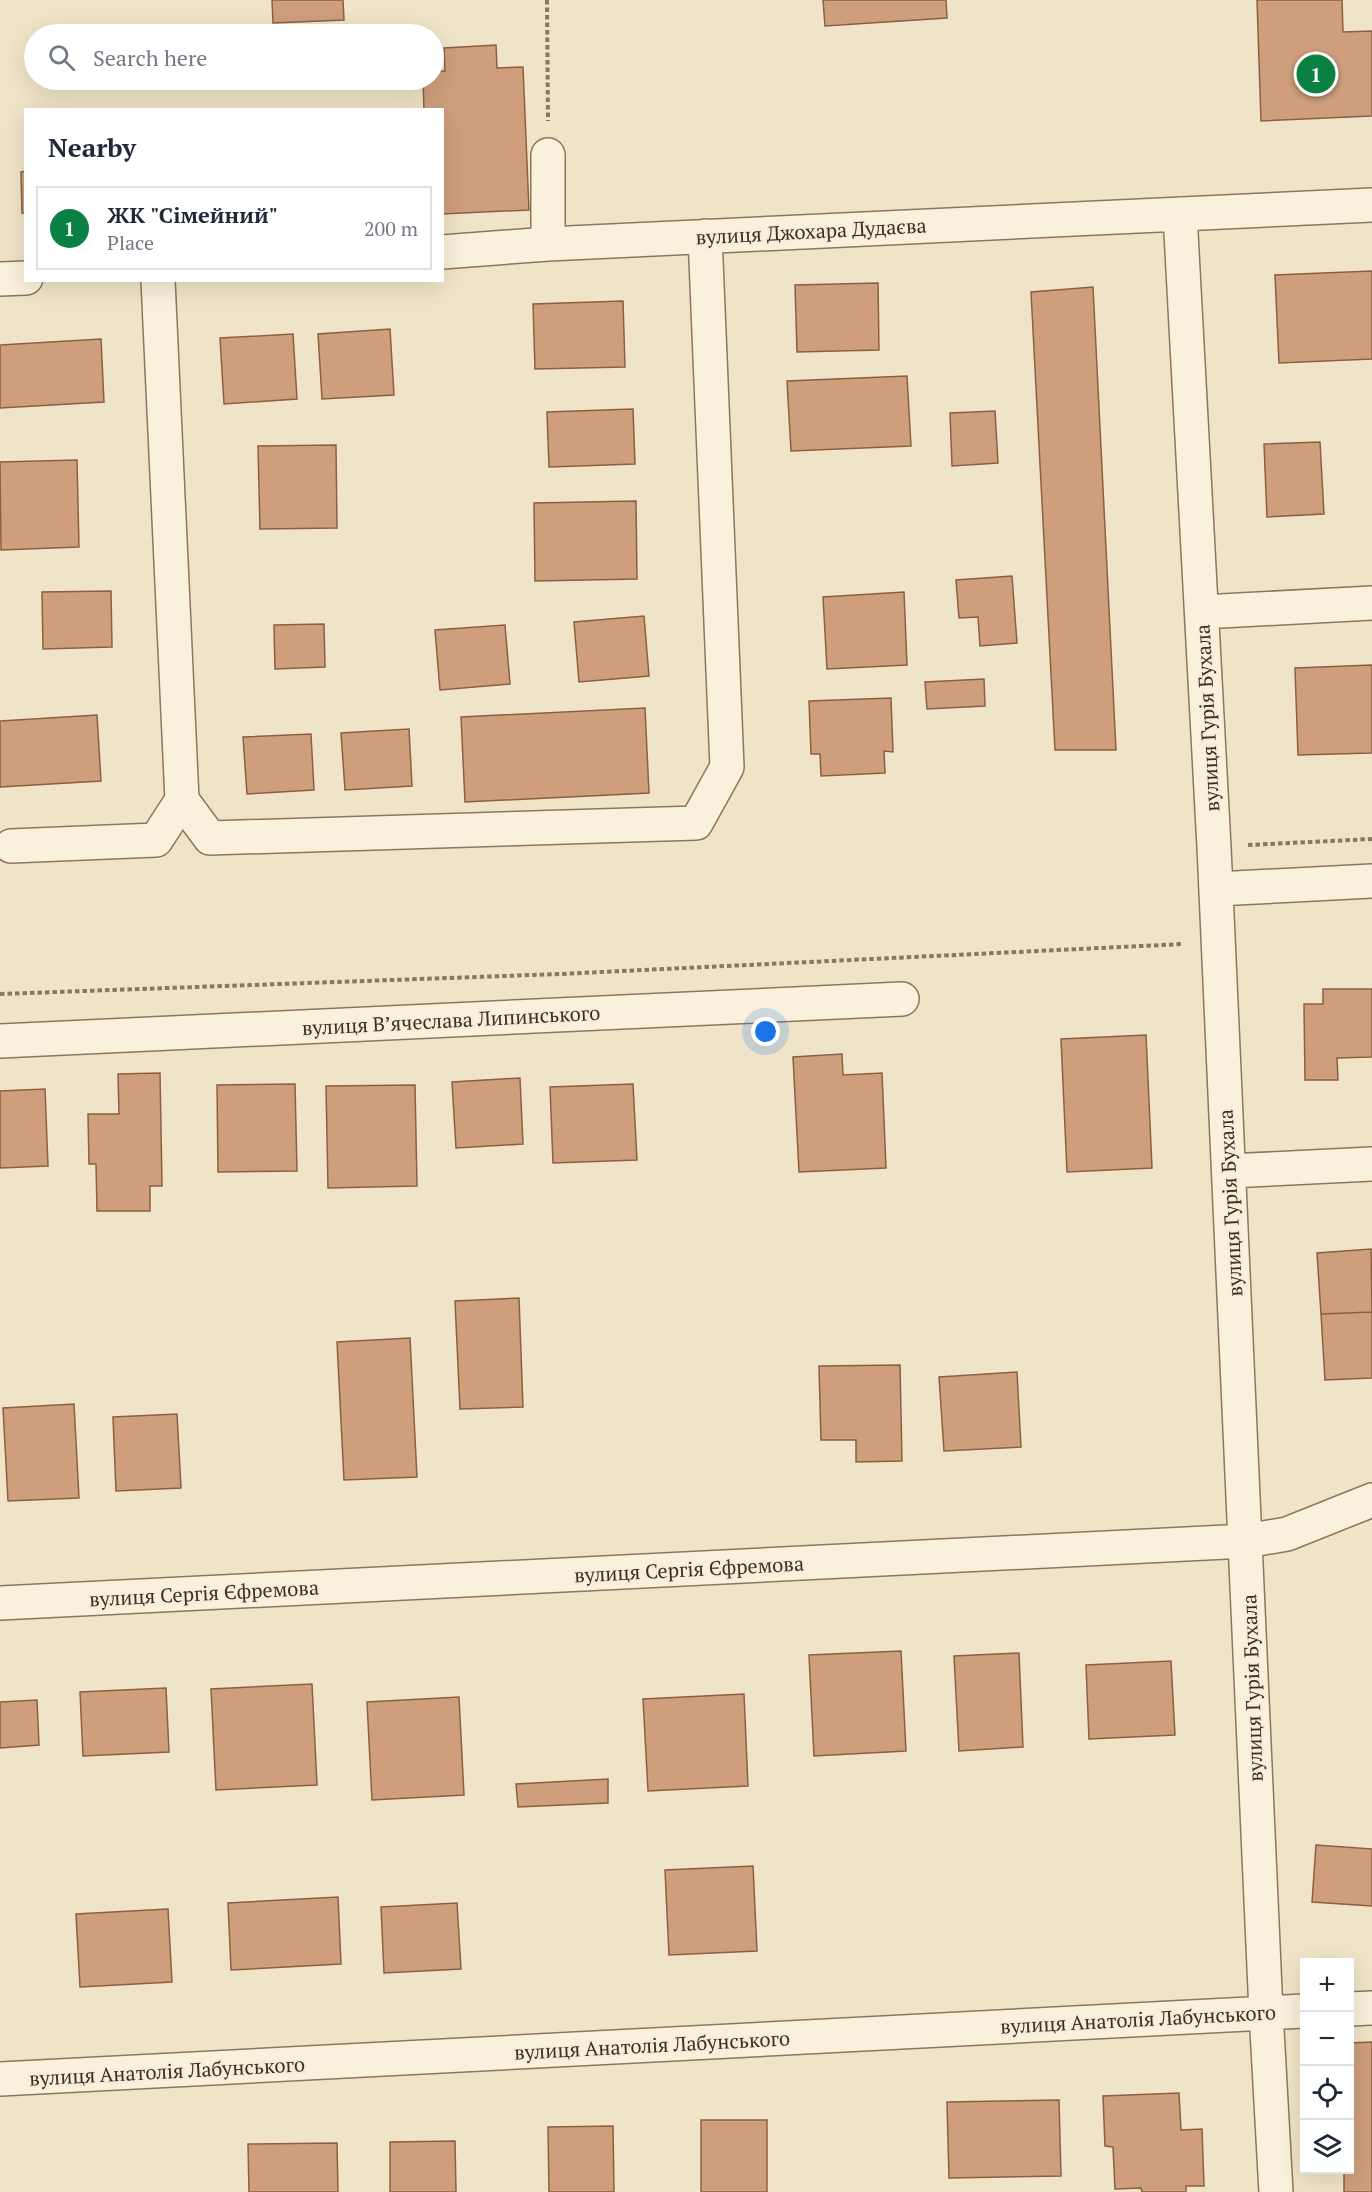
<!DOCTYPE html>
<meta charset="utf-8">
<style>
:root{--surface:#fff;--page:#f6f6f7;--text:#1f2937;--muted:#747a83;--line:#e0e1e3;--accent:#0b8043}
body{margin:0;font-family:"PT Serif",serif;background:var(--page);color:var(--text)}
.controls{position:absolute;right:18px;bottom:18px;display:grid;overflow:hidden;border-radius:0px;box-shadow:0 6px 24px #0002}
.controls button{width:54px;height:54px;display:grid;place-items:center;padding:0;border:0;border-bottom:2px solid var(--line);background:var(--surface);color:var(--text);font:30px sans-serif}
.you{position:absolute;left:766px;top:1032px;width:21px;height:21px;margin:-15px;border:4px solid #fff;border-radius:50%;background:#1a73e8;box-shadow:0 0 0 9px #1a73e833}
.badge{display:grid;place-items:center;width:39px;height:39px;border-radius:50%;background:var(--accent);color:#fff;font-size:20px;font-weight:700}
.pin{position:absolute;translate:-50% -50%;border:3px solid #fff;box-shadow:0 2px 6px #0006}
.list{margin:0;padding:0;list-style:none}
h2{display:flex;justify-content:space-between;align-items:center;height:78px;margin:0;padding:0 24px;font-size:26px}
h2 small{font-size:20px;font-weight:400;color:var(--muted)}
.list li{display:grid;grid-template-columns:39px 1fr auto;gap:18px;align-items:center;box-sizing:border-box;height:84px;margin:0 12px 12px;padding:0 12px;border:2px solid var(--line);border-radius:0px}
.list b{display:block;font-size:22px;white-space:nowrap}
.list p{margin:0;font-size:20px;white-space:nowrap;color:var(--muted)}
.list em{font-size:20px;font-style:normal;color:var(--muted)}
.icon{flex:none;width:33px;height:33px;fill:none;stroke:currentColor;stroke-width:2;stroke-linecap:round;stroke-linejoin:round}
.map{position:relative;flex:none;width:1372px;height:2192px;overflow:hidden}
.search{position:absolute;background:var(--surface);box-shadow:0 6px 24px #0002;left:24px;top:24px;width:420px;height:66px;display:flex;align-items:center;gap:15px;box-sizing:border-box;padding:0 21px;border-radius:33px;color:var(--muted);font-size:22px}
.panel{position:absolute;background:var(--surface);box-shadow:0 6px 24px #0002;left:24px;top:108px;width:420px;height:174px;border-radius:0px}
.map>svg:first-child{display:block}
.building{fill:#cf9f7d;stroke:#8d5f41;stroke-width:1.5}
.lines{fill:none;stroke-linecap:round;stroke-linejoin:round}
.minor-casing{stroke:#8d765c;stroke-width:36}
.path{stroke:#8d765c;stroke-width:4;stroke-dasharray:4.5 3;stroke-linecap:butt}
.minor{stroke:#faf1dc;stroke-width:33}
.labels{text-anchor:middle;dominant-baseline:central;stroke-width:4.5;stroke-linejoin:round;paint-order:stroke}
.street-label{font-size:20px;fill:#3d2e20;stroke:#f7eed8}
</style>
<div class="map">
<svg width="1372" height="2192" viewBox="0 0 1372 2192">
<rect width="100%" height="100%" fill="#f0e4c8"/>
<path class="building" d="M272,0H343L344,20L273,23Z
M823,0H946L947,18L825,26Z
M1257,0H1342L1343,32L1372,31V116L1261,121Z
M496,45L497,68L523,67L529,210L442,214V110H424L423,80H434V71H445L444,48Z
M26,171V213H22L21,172Z
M1372,271V359L1279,363L1275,275Z
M878,283L879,350L797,352L795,285Z
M1093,287L1116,750H1055L1031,292Z
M623,301L625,367L535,369L533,304Z
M390,329L394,395L322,399L318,334Z
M293,334L297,399L224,404L220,338Z
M101,339L104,402L0,408V345Z
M907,376L911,446L791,451L787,381Z
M633,409L635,464L549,467L547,412Z
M995,411L998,463L952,466L950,413Z
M1320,442L1324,514L1267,517L1264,444Z
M336,445L337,528L260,529L258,446Z
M77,460L79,547L1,550L0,462Z
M636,501L637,579L535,581L534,503Z
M1012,576L1017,643L980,646L978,617L959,618L956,580Z
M111,591L112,647L43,649L42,592Z
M904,592L907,665L827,669L823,597Z
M644,616L649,676L579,682L574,622Z
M324,624L325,667L275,669L274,625Z
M505,625L510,684L440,690L435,630Z
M1372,665V753L1298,755L1295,668Z
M984,679L985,706L927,709L925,682Z
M891,698L893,752L884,751L885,773L821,776L820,754H811L809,701Z
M645,708L649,793L465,802L461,717Z
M97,715L101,781L0,787V721Z
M409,729L412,786L345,790L341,733Z
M311,734L314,790L247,794L243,737Z
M1323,989H1372V1057L1337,1058L1338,1080H1305L1304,1004H1323Z
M1146,1035L1152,1168L1067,1172L1061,1039Z
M842,1054L843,1075L882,1073L886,1168L799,1172L793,1057Z
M160,1073L162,1186H150V1211H97L96,1164H89L88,1114H119L118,1074Z
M520,1078L523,1144L456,1148L452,1082Z
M295,1084L297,1171L218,1172L217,1085Z
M633,1084L637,1160L553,1163L550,1087Z
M415,1085L417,1186L328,1188L326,1086Z
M45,1089L48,1166L0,1168V1091Z
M1371,1249L1372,1312L1321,1314L1317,1253Z
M519,1298L523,1407L460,1409L455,1301Z
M1372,1312V1378L1325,1380L1321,1314Z
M410,1338L417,1477L344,1480L337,1342Z
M900,1365L902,1461L856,1462V1440H821L819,1366Z
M1017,1372L1021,1447L944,1451L939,1377Z
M74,1404L79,1498L8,1501L3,1408Z
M177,1414L181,1488L116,1491L113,1417Z
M901,1651L906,1751L814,1756L809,1655Z
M1019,1653L1023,1747L959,1751L954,1656Z
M1171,1661L1175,1735L1089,1739L1086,1665Z
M312,1684L317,1785L216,1790L211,1689Z
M166,1688L169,1752L83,1756L80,1692Z
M744,1694L748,1786L648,1791L643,1699Z
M459,1697L464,1795L372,1800L367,1702Z
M37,1700L39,1745L0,1748V1702Z
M608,1779V1803L518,1807L516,1784Z
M1316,1845L1372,1849V1906L1312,1902Z
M753,1866L757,1951L669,1955L665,1870Z
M338,1897L341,1964L231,1970L228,1903Z
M457,1903L461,1969L384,1973L381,1907Z
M168,1909L172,1982L80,1987L76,1914Z
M1372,2042V2192H1344V2170H1350V2043Z
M1179,2093L1181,2130L1202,2129L1204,2186H1186V2192H1142L1141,2188L1115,2189L1113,2147L1105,2146L1103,2096Z
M1059,2100L1061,2176L949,2178L947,2102Z
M701,2120H767V2192H701Z
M613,2126L614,2192H549L548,2127Z
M455,2141L456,2192H390V2142Z
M337,2143L338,2192H249L248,2144Z"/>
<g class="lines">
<g class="minor-casing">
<path id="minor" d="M548,155V244
M1180,214L1214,847L1266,2012L1276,2192
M442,252L548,244L1372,205
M0,279L26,278
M158,280L182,800L210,838L696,823L727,767L705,236
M1202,612L1372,603
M11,846L156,840L182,800
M1216,889L1372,881
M0,1041L902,999
M1229,1171L1372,1164
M0,1603L1246,1541L1287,1534L1372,1500
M1350,2009L1372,2008
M0,2079L1304,2011"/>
</g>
<path class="path" d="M547,0L548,121
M1248,845L1372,839
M0,994L560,974L1183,944"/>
<use href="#minor" class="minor"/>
</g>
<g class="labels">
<g class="street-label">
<text transform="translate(811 231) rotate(-3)">вулиця Джохара Дудаєва</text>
<text transform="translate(1207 718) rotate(-93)">вулиця Гурія Бухала</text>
<text transform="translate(451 1020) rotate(-3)">вулиця Вʼячеслава Липинського</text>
<text transform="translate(1230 1203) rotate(-93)">вулиця Гурія Бухала</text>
<text transform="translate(689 1569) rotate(-3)">вулиця Сергія Єфремова</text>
<text transform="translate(204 1593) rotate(-3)">вулиця Сергія Єфремова</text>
<text transform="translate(1252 1688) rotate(-92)">вулиця Гурія Бухала</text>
<text transform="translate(1138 2019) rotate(-3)">вулиця Анатолія Лабунського</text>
<text transform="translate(652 2045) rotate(-3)">вулиця Анатолія Лабунського</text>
<text transform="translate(167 2071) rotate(-3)">вулиця Анатолія Лабунського</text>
</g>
</g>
</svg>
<div class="controls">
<button>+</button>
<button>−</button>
<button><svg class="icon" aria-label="locate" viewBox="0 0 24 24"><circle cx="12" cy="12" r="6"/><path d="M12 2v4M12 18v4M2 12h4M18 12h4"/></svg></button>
<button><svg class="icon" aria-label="layers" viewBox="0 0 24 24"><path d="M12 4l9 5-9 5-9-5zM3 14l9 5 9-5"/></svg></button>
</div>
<div class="you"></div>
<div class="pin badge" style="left:1316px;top:74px">1</div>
<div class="search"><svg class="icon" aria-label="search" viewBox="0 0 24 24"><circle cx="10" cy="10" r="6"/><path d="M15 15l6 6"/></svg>Search here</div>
<section class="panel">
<h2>Nearby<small></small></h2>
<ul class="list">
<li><span class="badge">1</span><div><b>ЖК &quot;Сімейний&quot;</b><p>Place</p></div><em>200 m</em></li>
</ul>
</section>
</div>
